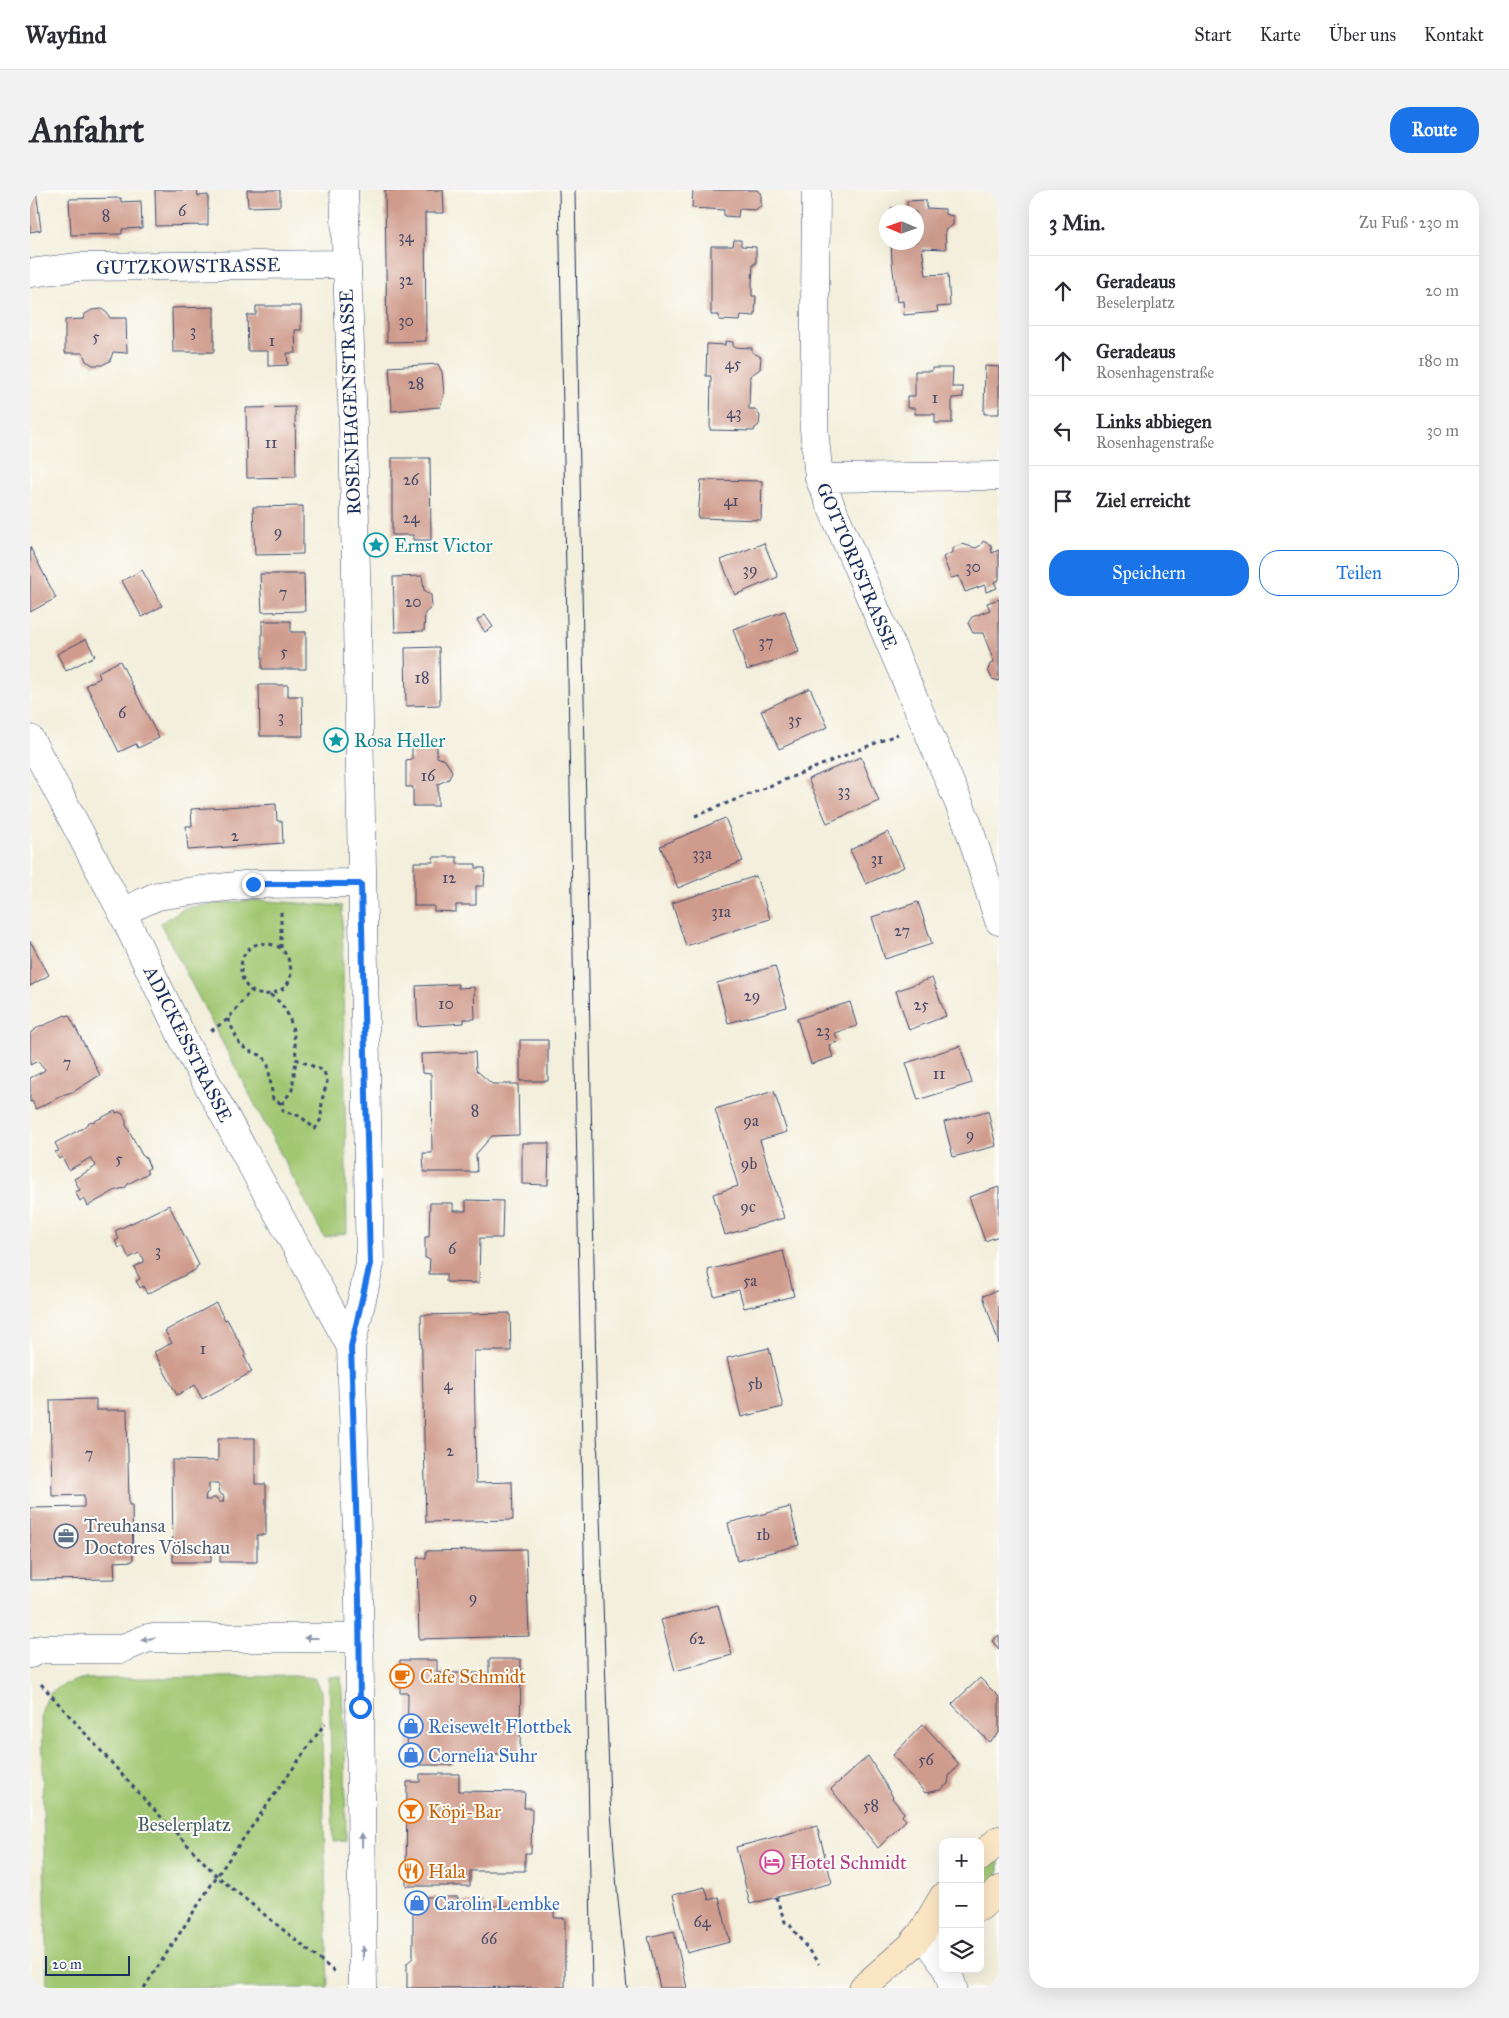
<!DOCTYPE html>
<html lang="de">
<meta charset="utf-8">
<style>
:root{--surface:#fff;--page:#f2f2f3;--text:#2b2b33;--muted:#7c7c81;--line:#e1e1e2;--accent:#1a73e8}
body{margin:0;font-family:"IM FELL Great Primer",serif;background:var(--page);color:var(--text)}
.controls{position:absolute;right:15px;bottom:15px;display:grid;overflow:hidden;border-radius:10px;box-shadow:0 5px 20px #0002}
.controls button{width:45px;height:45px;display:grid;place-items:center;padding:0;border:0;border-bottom:1px solid var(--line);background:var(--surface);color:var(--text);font:25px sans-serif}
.compass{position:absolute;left:849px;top:15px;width:45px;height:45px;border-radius:50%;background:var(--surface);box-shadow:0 5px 20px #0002;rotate:272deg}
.scale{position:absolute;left:15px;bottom:12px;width:85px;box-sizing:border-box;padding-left:5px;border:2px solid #1b2f5e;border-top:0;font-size:14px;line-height:18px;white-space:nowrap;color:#1b2f5e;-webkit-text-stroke:4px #fdfcf7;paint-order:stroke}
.stop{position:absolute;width:15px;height:15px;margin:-11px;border:4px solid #1a73e8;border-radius:50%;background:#fff}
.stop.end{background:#1a73e8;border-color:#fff;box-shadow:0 1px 5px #0008}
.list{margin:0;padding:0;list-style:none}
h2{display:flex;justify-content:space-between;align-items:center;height:65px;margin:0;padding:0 20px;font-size:21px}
h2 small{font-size:16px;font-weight:400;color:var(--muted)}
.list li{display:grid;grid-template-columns:32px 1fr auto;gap:15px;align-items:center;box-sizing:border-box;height:70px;padding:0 20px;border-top:1px solid var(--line)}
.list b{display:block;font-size:19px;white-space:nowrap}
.list p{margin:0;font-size:16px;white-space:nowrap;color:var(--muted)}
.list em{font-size:16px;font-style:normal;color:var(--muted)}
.actions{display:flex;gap:10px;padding:15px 20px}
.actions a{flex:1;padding:11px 0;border:1px solid var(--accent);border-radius:20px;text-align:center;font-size:18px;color:var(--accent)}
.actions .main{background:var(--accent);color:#fff}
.icon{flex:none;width:28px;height:28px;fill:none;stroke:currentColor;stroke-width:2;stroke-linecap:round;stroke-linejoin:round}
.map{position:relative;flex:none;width:969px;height:1798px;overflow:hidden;border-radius:20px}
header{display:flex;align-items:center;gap:30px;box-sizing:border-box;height:70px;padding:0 25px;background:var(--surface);border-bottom:1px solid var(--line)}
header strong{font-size:24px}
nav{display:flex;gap:28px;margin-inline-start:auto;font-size:18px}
.intro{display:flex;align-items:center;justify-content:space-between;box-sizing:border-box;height:120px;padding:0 30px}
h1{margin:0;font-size:35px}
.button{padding:12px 22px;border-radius:20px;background:var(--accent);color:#fff;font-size:18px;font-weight:700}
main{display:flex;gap:30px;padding:0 30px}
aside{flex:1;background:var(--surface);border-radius:20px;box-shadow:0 5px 20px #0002}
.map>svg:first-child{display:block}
.green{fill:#a1c772;stroke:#5e7b68}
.building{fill:#cf9b8c;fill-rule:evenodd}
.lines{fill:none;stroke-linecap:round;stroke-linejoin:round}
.minor-casing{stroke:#3b4c71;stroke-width:29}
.secondary-casing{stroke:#3b4c71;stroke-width:29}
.path{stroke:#3b4c71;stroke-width:3;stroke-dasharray:4 4;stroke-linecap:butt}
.minor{stroke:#fff;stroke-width:28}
.secondary{stroke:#fbe6c4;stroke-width:28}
.tram{stroke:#1b2f5e;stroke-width:1}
.oneway{fill:#8d97ae}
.route{stroke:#1a73e8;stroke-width:6}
.labels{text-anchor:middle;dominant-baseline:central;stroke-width:4;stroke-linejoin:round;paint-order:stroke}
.number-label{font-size:16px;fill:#484a6a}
.street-label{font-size:19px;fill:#1b2f5e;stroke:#fdfcf7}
.culture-label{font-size:19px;fill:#0d838f;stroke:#fdfcf7;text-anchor:start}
.service-label{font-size:19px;fill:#4e5e75;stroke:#fdfcf7;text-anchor:start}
.food-label{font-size:19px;fill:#c56008;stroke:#fdfcf7;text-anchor:start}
.shop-label{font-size:19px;fill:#366cbe;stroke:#fdfcf7;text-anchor:start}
.park-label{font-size:19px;fill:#435d64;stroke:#fdfcf7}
.hotel-label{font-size:19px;fill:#b23c85;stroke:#fdfcf7;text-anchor:start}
</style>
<header>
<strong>Wayfind</strong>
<nav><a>Start</a><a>Karte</a><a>Über uns</a><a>Kontakt</a></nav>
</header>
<div class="intro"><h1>Anfahrt</h1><a class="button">Route</a></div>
<main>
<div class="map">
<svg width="969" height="1798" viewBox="0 0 969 1798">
<rect width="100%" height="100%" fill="#fdfcf7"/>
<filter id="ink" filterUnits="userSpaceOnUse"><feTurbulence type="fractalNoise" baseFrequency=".02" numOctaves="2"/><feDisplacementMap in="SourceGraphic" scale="10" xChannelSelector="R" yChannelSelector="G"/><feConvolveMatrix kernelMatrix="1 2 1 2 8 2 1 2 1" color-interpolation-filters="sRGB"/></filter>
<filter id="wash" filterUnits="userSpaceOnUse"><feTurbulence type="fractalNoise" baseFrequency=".0096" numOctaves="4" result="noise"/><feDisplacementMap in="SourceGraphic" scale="20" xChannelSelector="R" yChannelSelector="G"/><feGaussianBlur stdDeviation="1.12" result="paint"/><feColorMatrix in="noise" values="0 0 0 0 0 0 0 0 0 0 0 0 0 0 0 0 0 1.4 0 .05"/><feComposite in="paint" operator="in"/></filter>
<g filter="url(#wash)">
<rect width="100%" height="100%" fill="#f3efdc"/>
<path class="green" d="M223,710L312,716L317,1043L294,1047L130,733L157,717Z
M263,1486L284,1488L291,1501L298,1798H17L11,1525C18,1498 25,1498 50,1489Z
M311,1486L315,1555L316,1651L303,1652L299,1487Z
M969,1663V1691L950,1708V1680Z"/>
<g id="blocks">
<path class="building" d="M0,0H6L11,40L0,42Z
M125,0H167L168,6L178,5V35L126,36Z
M217,0H250V16L218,17Z
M355,0H413L414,23H395L396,151L357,152Z
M663,0H727L731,4V16L725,20L709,19L708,27L694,26V20L662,18Z
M91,8V12L111,11L112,38L92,39V44L41,45L39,9Z
M896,10V18L915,19V24L923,26V35L915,40L916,59L892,58L896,85L918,84L920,116L907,117L908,122L874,125L873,111L867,112L862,72L861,52H886V22H861V18H877V11Z
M704,50H711V56L726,57V74H723L722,93V106H726L725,126L711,125L710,131L689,130V125H681V56H703Z
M226,116H271V140H265L266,163H257L258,175L238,176V161H218L217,125H226Z
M184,117V162H143L142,118Z
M72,119L77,123L80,128H96L97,163L83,162L80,171L72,175H63L56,171L53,163H35V130L53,129L55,124L62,120Z
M695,151L703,152V157L722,158V162L731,167L730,179L720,186L719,219H725L730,226L729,235L725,238L724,241L680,240L681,186H676L677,154L695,155Z
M408,174L412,182L414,204L410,217L362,221L359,177Z
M955,176L969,177V224H954Z
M902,178H923L922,197H933V207L922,208V233H905V224H885V218H877V206H885V181H902Z
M265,217L266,287L217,288L216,218Z
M362,268H400L401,350H383V345H362Z
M671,290L732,291L731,330L668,328Z
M273,316V364L225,365L223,317Z
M953,351L961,355L962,363L969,360V390L964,392L967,398L956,402L955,395L935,402L929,386L921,388L913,367L923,362V358L932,354L946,358L951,355Z
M734,353L748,387L705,405L691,370Z
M0,357L26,408L0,422Z
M112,380L132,416L112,427L92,391Z
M230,384H274L275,421L232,422Z
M392,386L394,400L401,405L402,417L395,423L394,441L365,442L363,387Z
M969,409V491L962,489L958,480L960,474L964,472L953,443H943L938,433L942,427L960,420L957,413Z
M755,421L769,462L717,480L703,439Z
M455,425L463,437L455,442L447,430Z
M232,431H261V442H276V479H232Z
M56,449L65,466L36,481L27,464Z
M409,457L410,515L376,516L375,458Z
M90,471L129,548L108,558L106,554L89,562L56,495L70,488L68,482Z
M229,495H258V506H272L273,546H230Z
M780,498L798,537L749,559L731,521Z
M382,550H407V567L415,570L422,581L419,589L408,594V616H383V597H376V570L382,569Z
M831,567L849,611L797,633L778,589Z
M246,614L247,631H252L253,653L158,660L156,636H162L161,619Z
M695,628L713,671L648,698L630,656Z
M858,642L874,677L836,694L820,660Z
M403,667H427V674H446V678H455L454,696H446V715H426V722L404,721V716H384V672H403Z
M726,686L740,729L656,756L642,713Z
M888,712L902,754L855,769L842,727Z
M0,751L19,785L0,796Z
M745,776L757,817L698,833L687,793Z
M902,788L916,826L879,840L866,801Z
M428,794V798L444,797L445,829H434V833L388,836L386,796Z
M820,812L827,836L805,843L808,852L799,855L803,867L781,874L767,829Z
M35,825L36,826L39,825L70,885L43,902L35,904L6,919L2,911L0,912V888L14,881L15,879L8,871L0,875V843L10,836L15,835Z
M490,850H518V891H490Z
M930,856L942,893L888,910L876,873Z
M445,862L446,880L462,894H488L489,945L462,946L446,964L447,982H394L393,963H402L401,884L392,883L391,864Z
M744,901L757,942L730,950L754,1028L695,1045L683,1004L708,996L685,919Z
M85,921L86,923L89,922L93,924L96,931V935L112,965L116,968L120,978L116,980L118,983L98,994L95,998L86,1000L58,1016L54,1008L50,1011L45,1002L50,1000L44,989L65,977L66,975L60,968L39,980L32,967L29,969L25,962L29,961L25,953L53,938L59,932L65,931Z
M958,921L966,956L923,967L914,932Z
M492,953H519L518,995L492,994Z
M969,997V1046L955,1051L939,1007Z
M436,1010L473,1011L472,1048H450L449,1093L416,1092V1084H399L400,1069L395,1068V1047H399L400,1013H423V1021H436Z
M139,1015L169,1075L166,1077L167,1079L117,1104L113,1096L110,1098L106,1091L110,1089L104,1077L114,1072V1069L109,1063L99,1068L93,1056L89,1058L85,1051L89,1049L85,1041Z
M753,1061L764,1106L714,1118L709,1100L684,1106L678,1080Z
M969,1100V1154L953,1106Z
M186,1113L195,1130L197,1129L216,1165L214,1166L222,1182L172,1209L165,1195L147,1205L124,1162L142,1153L135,1141Z
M480,1123L481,1161H444L446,1293L482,1292L483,1330L396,1332L391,1125Z
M739,1158L753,1217L711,1227L697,1168Z
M66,1209V1220H97L99,1315H102L103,1371L84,1372L85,1389L0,1390V1318L54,1317V1305L22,1306L20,1210Z
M188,1248H225V1294H236V1345H227V1372H190V1361H181V1372H143L142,1270L188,1271ZM179,1293H189L188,1302L194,1306L193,1312H189L187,1308H181V1310H175L176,1304L179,1301Z
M760,1317L769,1355L707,1371L698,1333Z
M496,1359L499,1446L389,1449L387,1368H396V1361Z
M688,1415L702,1465L645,1481L631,1430Z
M969,1445V1459L962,1451Z
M459,1469H491L490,1564H423L422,1575H377L378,1503H370V1470H407V1483H459Z
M950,1488L969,1507V1543L959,1552L922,1514Z
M893,1534L929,1574L919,1586L918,1594L910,1600L895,1603L863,1565Z
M838,1566L863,1607L862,1608L874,1623L872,1626L876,1630L848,1658L801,1599Z
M390,1584H429V1601L495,1602L494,1618H502L501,1663H495V1681H440V1696H376L377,1592H390Z
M787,1636L802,1693L720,1714L706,1657Z
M675,1697L679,1710L689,1707L700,1752L657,1763L643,1705Z
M383,1707H428V1712H454V1716H524V1728H535V1797L377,1798V1773L383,1768Z
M644,1741L657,1798H630L618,1747Z"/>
</g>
</g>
<g filter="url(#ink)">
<use href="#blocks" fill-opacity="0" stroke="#3b4c71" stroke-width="1"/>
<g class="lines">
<g class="minor-casing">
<path id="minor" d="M314,0L323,234L340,1074L321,1157L329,1408L333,1798
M786,0L784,239L789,288L937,632L969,731
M0,83L48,77L316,74
M789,288L969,286
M0,549L92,722L156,855L321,1157
M92,722L127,706L171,700L223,694L331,693
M0,1464L12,1459H91L118,1448H329
M892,1743L913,1772
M917,1779L923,1798"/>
</g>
<g class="secondary-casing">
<path id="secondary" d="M950,1667L969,1650
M950,1717L969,1700
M833,1798L880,1757L892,1743L913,1707"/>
</g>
<path class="path" d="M665,626L868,544
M251,722V758C263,771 267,795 246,802C199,820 198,733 251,758
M240,805C262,817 265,845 266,869L294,881L297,892L292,910L291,929L285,939L270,926L253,921L252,914L262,900L266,869
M198,829L210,855L219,861L233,866L238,875L243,909L252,914
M181,841L198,829L221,800
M11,1494L114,1609L187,1686L305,1782
M746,1707L755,1732L759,1734L789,1774
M114,1798L187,1686L295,1533"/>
<use href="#minor" class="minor"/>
<use href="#secondary" class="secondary"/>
<path class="tram" d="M529,0L562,1798
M545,0L567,1242L580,1610L587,1699L597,1798"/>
</g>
<defs><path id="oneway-solid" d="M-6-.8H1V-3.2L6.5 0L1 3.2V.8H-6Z" transform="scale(1.25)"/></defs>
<g class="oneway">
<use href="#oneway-solid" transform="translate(281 1448) rotate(-180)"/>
<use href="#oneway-solid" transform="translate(118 1449) rotate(169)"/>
<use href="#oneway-solid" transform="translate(332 1650) rotate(-91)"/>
<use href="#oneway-solid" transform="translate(333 1763) rotate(-90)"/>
</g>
</g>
<g class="lines" filter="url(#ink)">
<path class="route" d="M223,694H331L340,1074L321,1157L329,1408L330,1517"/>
</g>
<defs>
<g id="sight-ring" transform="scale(1.25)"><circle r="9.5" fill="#fdfcf7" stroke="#0f9aa8" stroke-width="1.5"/><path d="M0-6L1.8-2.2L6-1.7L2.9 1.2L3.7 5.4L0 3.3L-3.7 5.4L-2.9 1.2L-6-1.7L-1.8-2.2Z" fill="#0f9aa8"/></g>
<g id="office-ring" transform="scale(1.25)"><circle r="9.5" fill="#fdfcf7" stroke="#5c6f8a" stroke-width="1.5"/><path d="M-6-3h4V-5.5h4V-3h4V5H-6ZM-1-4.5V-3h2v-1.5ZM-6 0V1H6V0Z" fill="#5c6f8a"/></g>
<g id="cafe-ring" transform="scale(1.25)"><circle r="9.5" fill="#fdfcf7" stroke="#e8710a" stroke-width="1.5"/><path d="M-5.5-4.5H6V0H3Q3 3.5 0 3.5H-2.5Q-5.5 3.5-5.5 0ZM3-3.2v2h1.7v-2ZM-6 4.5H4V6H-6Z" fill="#e8710a"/></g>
<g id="shop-ring" transform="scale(1.25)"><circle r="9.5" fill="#fdfcf7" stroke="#3f7fe0" stroke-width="1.5"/><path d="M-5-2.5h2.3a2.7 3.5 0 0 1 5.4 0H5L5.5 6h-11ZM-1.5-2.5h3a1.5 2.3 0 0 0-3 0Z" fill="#3f7fe0"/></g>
<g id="bar-ring" transform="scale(1.25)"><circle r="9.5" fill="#fdfcf7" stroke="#e8710a" stroke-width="1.5"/><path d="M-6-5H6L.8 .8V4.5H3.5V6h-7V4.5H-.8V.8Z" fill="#e8710a"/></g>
<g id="hotel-ring" transform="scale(1.25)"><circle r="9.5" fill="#fdfcf7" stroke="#d1479c" stroke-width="1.5"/><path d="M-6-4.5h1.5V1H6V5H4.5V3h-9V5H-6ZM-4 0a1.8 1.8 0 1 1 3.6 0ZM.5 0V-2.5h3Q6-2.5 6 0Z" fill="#d1479c"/></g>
<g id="restaurant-ring" transform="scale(1.25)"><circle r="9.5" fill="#fdfcf7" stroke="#e8710a" stroke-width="1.5"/><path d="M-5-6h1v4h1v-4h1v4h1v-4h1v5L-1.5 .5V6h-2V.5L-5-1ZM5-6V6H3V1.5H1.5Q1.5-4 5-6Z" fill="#e8710a"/></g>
</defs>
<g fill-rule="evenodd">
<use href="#sight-ring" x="346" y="355"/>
<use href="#sight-ring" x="306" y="550"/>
<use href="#office-ring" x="36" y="1346"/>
<use href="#cafe-ring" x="372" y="1486"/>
<use href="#shop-ring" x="381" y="1536"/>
<use href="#shop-ring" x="381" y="1565"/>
<use href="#bar-ring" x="381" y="1621"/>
<use href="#hotel-ring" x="742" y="1672"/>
<use href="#restaurant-ring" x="381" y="1681"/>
<use href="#shop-ring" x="387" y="1713"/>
</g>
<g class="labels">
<g class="number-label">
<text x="152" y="20">6</text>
<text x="76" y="25">8</text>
<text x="376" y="46">34</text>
<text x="376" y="89">32</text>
<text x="376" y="130">30</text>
<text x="163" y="140">3</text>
<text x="66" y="146">5</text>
<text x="242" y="150">1</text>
<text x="703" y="173">45</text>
<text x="386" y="193">28</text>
<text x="905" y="207">1</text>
<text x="704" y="222">43</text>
<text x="241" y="252">11</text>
<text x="381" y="289">26</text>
<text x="701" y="310">41</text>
<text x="381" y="327">24</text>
<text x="248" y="341">9</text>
<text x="943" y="376">30</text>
<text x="720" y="379">39</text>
<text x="253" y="402">7</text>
<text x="383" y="411">20</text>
<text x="736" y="451">37</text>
<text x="254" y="461">5</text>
<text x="392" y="487">18</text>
<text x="92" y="522">6</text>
<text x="251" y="526">3</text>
<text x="765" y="529">35</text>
<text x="398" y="585">16</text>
<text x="814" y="600">33</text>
<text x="205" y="645">2</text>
<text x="672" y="663">33a</text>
<text x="847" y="668">31</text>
<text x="419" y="687">12</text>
<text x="691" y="721">31a</text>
<text x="872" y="740">27</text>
<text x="722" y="805">29</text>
<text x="416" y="813">10</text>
<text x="891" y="814">25</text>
<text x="793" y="840">23</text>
<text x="37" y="872">7</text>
<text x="909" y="883">11</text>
<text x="445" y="920">8</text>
<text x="721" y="930">9a</text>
<text x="940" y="944">9</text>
<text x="89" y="968">5</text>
<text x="719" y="973">9b</text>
<text x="718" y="1016">9c</text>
<text x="422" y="1058">6</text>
<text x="128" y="1060">3</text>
<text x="720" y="1090">5a</text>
<text x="173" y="1158">1</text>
<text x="725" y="1193">5b</text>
<text x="418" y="1194">4</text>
<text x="420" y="1260">2</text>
<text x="59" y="1263">7</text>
<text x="733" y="1344">1b</text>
<text x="443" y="1407">9</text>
<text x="667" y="1448">62</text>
<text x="896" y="1569">56</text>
<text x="841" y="1615">58</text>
<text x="672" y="1731">64</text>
<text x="459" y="1748">66</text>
</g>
<g class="street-label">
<text transform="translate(158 76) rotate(-1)">GUTZKOWSTRASSE</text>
<text transform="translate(320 212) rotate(-92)">ROSENHAGENSTRASSE</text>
<text transform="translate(827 376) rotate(67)">GOTTORPSTRASSE</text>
<text transform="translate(158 854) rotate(63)">ADICKESSTRASSE</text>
</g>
<g class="culture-label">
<text x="364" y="355">Ernst Victor</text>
<text x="324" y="550">Rosa Heller</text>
</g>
<g class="service-label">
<text x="54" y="1335">Treuhansa<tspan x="54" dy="22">Doctores Völschau</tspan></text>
</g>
<g class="food-label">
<text x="390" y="1486">Cafe Schmidt</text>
<text x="398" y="1621">Köpi-Bar</text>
<text x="398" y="1681">Hala</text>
</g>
<g class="shop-label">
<text x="398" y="1536">Reisewelt Flottbek</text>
<text x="398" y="1565">Cornelia Suhr</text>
<text x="404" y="1713">Carolin Lembke</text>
</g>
<g class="park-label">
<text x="154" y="1634">Beselerplatz</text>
</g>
<g class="hotel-label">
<text x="760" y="1672">Hotel Schmidt</text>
</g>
</g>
</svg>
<div class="controls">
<button>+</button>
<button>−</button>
<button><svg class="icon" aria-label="layers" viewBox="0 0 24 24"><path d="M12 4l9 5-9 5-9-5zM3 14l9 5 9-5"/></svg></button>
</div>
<svg class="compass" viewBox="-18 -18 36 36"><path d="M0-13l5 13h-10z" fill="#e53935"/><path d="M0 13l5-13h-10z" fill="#7c7c81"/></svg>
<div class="scale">20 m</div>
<div class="stop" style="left:330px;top:1517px"></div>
<div class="stop end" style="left:223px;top:694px"></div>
</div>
<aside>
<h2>3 Min.<small>Zu Fuß · 230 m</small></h2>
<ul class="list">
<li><svg class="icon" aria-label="ahead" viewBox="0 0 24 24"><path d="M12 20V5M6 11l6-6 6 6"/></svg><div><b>Geradeaus</b><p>Beselerplatz</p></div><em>20 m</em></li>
<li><svg class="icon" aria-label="ahead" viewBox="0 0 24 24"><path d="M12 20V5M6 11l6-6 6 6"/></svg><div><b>Geradeaus</b><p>Rosenhagenstraße</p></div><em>180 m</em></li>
<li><svg class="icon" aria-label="left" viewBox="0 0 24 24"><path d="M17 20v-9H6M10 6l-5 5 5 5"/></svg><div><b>Links abbiegen</b><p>Rosenhagenstraße</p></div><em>30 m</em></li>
<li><svg class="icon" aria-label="arrive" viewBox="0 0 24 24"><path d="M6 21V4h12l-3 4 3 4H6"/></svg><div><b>Ziel erreicht</b></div></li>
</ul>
<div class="actions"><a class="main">Speichern</a><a>Teilen</a></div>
</aside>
</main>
